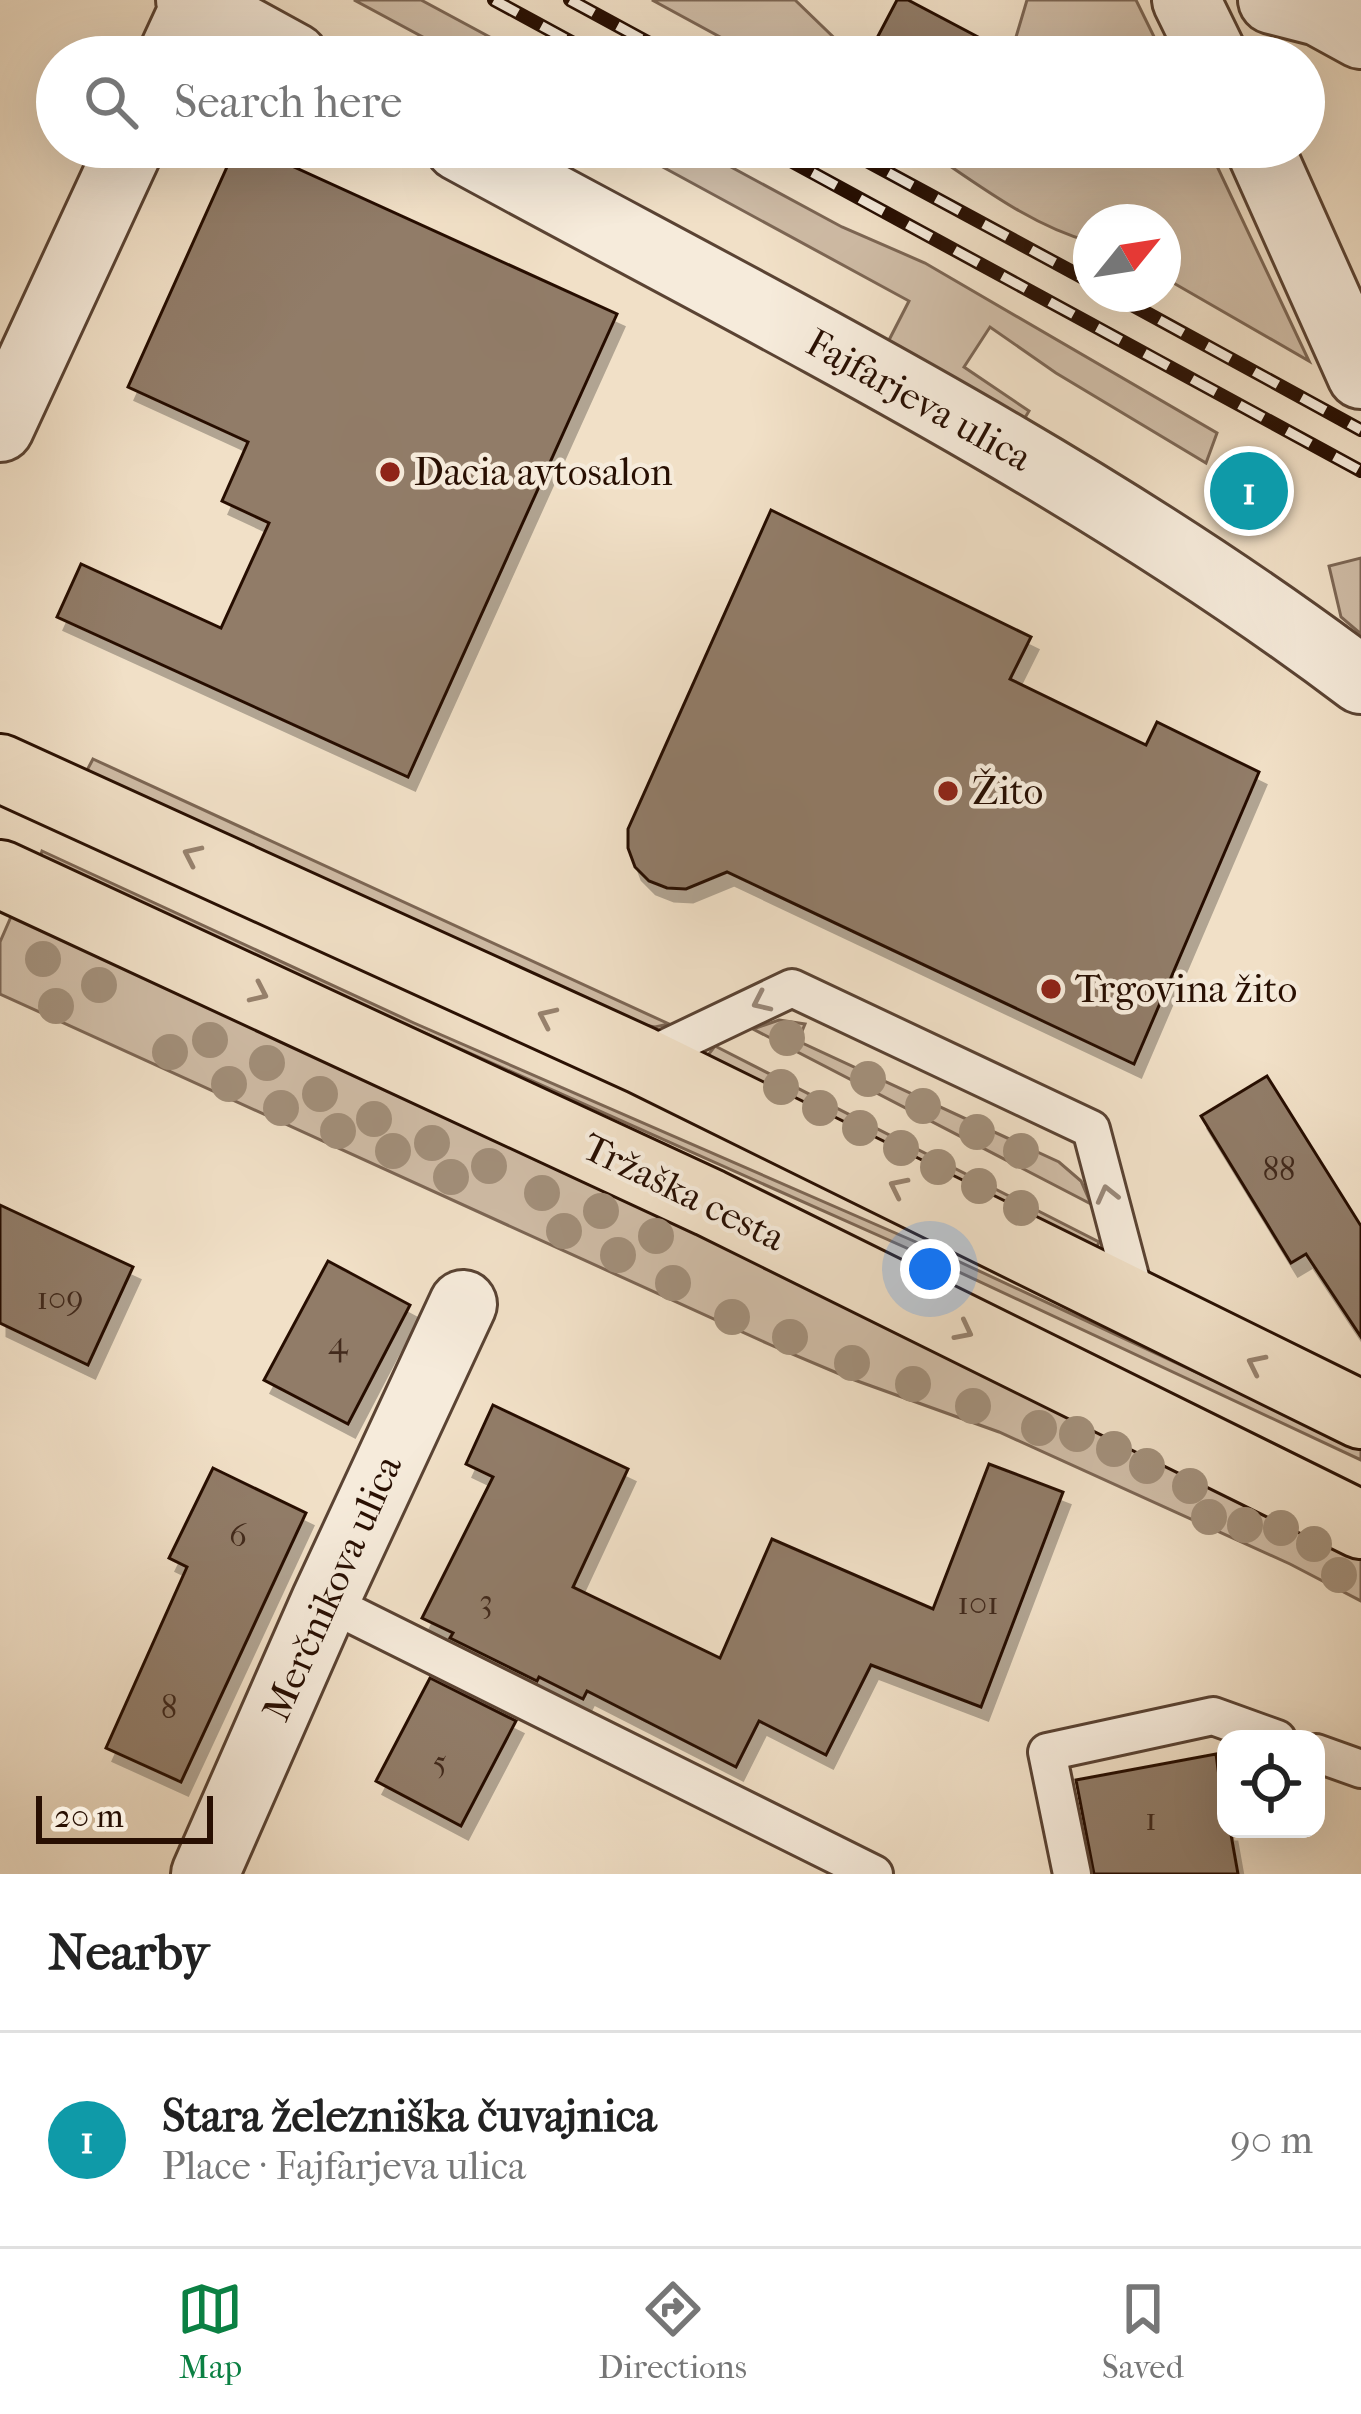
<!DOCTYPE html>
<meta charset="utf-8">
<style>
:root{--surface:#fff;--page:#f6f6f6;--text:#222;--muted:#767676;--line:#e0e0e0;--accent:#0b8043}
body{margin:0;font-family:"IM FELL French Canon",serif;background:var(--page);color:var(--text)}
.controls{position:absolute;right:36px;bottom:36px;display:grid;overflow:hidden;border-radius:24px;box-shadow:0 12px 48px #0002}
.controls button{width:108px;height:108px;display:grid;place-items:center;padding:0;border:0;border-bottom:3px solid var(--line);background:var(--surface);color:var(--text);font:60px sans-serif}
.compass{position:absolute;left:1073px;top:204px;width:108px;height:108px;border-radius:50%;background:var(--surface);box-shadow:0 12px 48px #0002;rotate:60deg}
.scale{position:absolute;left:36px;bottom:30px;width:177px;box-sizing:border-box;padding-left:12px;border:6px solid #280f02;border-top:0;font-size:33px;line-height:42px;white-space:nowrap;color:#280f02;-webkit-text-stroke:9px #f6ebdb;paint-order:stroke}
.you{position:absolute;left:930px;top:1269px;width:42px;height:42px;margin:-30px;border:9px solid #fff;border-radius:50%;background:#1a73e8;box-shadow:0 0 0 18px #1a73e833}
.badge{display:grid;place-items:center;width:78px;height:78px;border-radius:50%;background:var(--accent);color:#fff;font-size:39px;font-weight:700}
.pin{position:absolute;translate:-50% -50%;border:6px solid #fff;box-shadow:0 3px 12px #0006}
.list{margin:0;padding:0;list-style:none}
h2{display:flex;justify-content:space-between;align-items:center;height:156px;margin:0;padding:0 48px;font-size:51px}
h2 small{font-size:39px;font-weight:400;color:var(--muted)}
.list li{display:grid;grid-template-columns:78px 1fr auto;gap:36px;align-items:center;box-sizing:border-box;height:216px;padding:0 48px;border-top:3px solid var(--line)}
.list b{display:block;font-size:45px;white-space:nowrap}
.list p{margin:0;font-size:39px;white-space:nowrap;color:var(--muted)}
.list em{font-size:39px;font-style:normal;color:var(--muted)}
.icon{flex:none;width:66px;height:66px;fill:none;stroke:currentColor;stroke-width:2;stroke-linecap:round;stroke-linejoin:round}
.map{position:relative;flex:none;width:1361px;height:1874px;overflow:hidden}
.search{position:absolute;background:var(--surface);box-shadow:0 12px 48px #0002;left:36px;right:36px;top:36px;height:132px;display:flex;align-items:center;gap:30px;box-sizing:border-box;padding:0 42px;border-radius:66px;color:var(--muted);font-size:45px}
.sheet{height:372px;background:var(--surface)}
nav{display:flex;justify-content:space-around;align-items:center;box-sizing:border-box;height:168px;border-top:3px solid var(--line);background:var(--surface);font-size:33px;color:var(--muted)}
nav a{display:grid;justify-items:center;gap:6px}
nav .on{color:var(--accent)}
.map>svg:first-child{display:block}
.green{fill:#cfbca6;stroke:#7c6654;stroke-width:3}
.building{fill:#917c68;stroke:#280f02;stroke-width:3;filter:url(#shadow)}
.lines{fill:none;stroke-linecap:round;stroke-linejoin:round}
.service-casing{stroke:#5a4333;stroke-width:42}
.minor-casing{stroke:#5a4333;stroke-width:72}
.tertiary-casing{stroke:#5a4333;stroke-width:72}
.primary-casing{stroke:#280f02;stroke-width:72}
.service{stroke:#f6ebdb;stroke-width:36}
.minor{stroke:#f6ebdb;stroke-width:66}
.tertiary{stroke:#f6ebdb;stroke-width:66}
.primary{stroke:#f1e0c7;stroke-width:66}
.rail-casing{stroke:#280f02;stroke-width:14}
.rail{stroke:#f6ebdb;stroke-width:9;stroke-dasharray:27;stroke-linecap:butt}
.tree{fill:#a28f7a}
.oneway{stroke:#97826e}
.oneway2{stroke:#998879}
.poi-dot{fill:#8f2418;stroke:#f6ebdb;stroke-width:4.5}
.labels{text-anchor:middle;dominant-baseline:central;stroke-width:9;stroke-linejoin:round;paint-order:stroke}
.number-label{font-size:33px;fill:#422a1c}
.street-label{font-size:39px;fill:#280f02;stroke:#f6ebdb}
.poi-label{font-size:39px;fill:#280f02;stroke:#f6ebdb;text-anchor:start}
</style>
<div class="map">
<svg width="1361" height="1874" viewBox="0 0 1361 1874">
<defs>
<filter id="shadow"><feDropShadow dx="7" dy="13" stdDeviation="0" flood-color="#0004"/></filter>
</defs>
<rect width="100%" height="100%" fill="#f1e0c7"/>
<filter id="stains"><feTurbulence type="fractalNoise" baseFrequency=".00167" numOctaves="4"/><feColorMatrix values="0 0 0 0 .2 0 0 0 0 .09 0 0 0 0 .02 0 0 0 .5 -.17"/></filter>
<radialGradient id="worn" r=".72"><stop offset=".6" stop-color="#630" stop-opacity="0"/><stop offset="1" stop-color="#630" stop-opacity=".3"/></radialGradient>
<path class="green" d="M354,0H421L527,57H460Z
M652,0H795L854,57H757Z
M1027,0H1136L1164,57H1010Z
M626,147H694L842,227L925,263L1217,433L1206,463L1056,373L990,327L964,367L1029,411L1023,421L888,342L909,301Z
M922,147H1208L1309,361L1163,277V222H1091V242C1029,225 975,182 922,147Z
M1361,558V634L1341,617L1329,566Z
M93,759L669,1024L655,1027L628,1022L85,774Z
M42,851L414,1023L932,1249L1361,1449V1460L929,1258L39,861Z
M14,910L1005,1380L1361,1557V1601L1290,1564L999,1432L849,1378L773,1346L0,994V942Z
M779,1020L805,1024L798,1041L1059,1162L1081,1181L1091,1204L753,1029Z
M715,1046L1099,1242L1096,1249L710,1062L708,1055Z"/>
<path class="building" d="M897,0H908L1016,57H867Z
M236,147H250L617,314L408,777L57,617L81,564L221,628L269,523L222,501L248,442L128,387Z
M771,510L1031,637L1010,679L1146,745L1157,722L1259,772L1134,1064L727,872L686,889L667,888L649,881L635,867L628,848V829Z
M1267,1076L1361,1226V1337L1306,1254L1291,1263L1201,1116Z
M0,1205L133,1267L88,1365L0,1323Z
M328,1261L410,1305L348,1424L264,1380Z
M493,1405L628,1469L573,1587L720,1658L772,1539L933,1609L989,1464L1063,1492L981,1707L871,1665L826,1755L759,1721L736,1767L587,1691L583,1699L539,1677L537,1681L450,1638L453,1633L422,1618L493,1477L466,1464Z
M213,1468L306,1513L181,1782L106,1748L187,1567L169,1558Z
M430,1678L516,1721L461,1826L376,1781Z
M1216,1754L1226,1829H1230L1238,1874H1094L1076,1780Z"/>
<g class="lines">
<g class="service-casing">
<path id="service" d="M641,1060L792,988L1091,1129L1138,1307
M325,1601L874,1874
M1316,1753L1361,1769
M1072,1874L1047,1752L1213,1716L1277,1739"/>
</g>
<g class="minor-casing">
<path id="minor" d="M190,0L294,57
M1272,0L1319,12L1361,35
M171,57L196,3
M459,147C765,314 1082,469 1361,680
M0,428L130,147
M205,1874L325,1601L463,1304"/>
</g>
<g class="tertiary-casing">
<path id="tertiary" d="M1186,0L1214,57
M1259,147L1361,375"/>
</g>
<g class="primary-casing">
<path id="primary" d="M0,768L641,1060L1361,1415
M0,874L710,1203L1361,1525"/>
</g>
<use href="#service" class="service"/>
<use href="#minor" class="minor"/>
<use href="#tertiary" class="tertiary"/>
<use href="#primary" class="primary"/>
<g class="rail-casing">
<path id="rail" d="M494,0L599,57
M570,0L675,57
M765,147L1361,471
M841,147L1091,282
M1112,294L1361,430"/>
</g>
<use href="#rail" class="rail"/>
</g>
<g class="tree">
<circle cx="43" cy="959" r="18"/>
<circle cx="99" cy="985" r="18"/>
<circle cx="56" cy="1006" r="18"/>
<circle cx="787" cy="1038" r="18"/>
<circle cx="210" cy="1040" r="18"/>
<circle cx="170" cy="1052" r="18"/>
<circle cx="267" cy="1063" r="18"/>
<circle cx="868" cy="1079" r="18"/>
<circle cx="229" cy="1084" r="18"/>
<circle cx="781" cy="1087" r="18"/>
<circle cx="320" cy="1094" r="18"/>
<circle cx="923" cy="1106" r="18"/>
<circle cx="281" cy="1108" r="18"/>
<circle cx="820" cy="1108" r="18"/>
<circle cx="374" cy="1119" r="18"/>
<circle cx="860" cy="1128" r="18"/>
<circle cx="338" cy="1131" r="18"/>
<circle cx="977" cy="1132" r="18"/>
<circle cx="432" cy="1143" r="18"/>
<circle cx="901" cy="1148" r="18"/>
<circle cx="393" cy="1151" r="18"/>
<circle cx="1021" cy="1151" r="18"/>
<circle cx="489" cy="1166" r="18"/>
<circle cx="938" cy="1167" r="18"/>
<circle cx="451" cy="1177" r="18"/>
<circle cx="979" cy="1186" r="18"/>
<circle cx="542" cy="1193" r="18"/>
<circle cx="1021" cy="1208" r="18"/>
<circle cx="601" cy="1211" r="18"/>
<circle cx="564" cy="1231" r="18"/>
<circle cx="656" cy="1236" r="18"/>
<circle cx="618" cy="1255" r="18"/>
<circle cx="673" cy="1283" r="18"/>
<circle cx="732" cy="1317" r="18"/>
<circle cx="790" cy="1337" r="18"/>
<circle cx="852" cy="1363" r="18"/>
<circle cx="913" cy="1384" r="18"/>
<circle cx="973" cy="1406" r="18"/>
<circle cx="1039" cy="1428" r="18"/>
<circle cx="1077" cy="1434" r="18"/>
<circle cx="1114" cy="1449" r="18"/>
<circle cx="1147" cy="1466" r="18"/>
<circle cx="1190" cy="1486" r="18"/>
<circle cx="1209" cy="1517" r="18"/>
<circle cx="1245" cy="1525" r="18"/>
<circle cx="1281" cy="1528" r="18"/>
<circle cx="1314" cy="1544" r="18"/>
<circle cx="1339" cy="1575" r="18"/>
</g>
<defs><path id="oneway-chevron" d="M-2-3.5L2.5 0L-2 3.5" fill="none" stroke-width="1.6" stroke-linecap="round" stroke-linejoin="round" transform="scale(3)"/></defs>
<g class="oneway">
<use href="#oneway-chevron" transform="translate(192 855) rotate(-155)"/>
<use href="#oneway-chevron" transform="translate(259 993) rotate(25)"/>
<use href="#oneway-chevron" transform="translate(547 1017) rotate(-155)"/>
<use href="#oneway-chevron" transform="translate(898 1187) rotate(-154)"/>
<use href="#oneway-chevron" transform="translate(964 1331) rotate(27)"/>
<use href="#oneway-chevron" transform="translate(1256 1364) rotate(-154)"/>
</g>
<g class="oneway2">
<use href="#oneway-chevron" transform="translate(761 1002) rotate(155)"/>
<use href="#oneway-chevron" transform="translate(1107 1194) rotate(-104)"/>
</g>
<g class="poi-dot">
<circle cx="390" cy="472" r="12"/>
<circle cx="948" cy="791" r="12"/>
<circle cx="1051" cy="989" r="12"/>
</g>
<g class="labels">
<g class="number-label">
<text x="1279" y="1169">88</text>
<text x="60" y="1298">109</text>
<text x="338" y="1343">4</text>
<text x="238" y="1535">6</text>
<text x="486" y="1601">3</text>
<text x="978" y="1603">101</text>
<text x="169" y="1707">8</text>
<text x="440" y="1762">5</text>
<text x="1151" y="1819">1</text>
</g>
<g class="street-label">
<text transform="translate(919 400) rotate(29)">Fajfarjeva ulica</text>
<text transform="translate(684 1192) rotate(26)">Tržaška cesta</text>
<text transform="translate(332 1588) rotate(-66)">Merčnikova ulica</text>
</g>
<g class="poi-label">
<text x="414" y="472">Dacia avtosalon</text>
<text x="972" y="791">Žito</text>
<text x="1075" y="989">Trgovina žito</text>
</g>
</g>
<rect width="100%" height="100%" filter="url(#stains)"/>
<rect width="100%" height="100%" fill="url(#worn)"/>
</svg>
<div class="controls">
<button><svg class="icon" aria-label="locate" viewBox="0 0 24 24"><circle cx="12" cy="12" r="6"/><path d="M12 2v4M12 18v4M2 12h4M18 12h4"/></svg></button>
</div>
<svg class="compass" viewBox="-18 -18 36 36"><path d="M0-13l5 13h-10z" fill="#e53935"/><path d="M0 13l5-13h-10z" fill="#767676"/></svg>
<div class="scale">20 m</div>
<div class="you"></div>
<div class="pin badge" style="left:1249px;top:491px;background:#0f9aa8">1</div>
<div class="search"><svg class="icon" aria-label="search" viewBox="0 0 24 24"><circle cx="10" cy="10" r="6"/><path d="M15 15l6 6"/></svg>Search here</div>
</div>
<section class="sheet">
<h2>Nearby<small></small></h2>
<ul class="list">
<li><span class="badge" style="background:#0f9aa8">1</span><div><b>Stara železniška čuvajnica</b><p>Place · Fajfarjeva ulica</p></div><em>90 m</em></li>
</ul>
</section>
<nav>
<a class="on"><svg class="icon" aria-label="map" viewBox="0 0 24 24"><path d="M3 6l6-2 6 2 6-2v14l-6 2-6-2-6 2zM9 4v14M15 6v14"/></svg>Map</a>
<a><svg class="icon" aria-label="directions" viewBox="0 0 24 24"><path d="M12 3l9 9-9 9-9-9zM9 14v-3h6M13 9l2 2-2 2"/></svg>Directions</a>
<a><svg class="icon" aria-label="saved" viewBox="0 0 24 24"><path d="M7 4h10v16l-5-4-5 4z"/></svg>Saved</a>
</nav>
